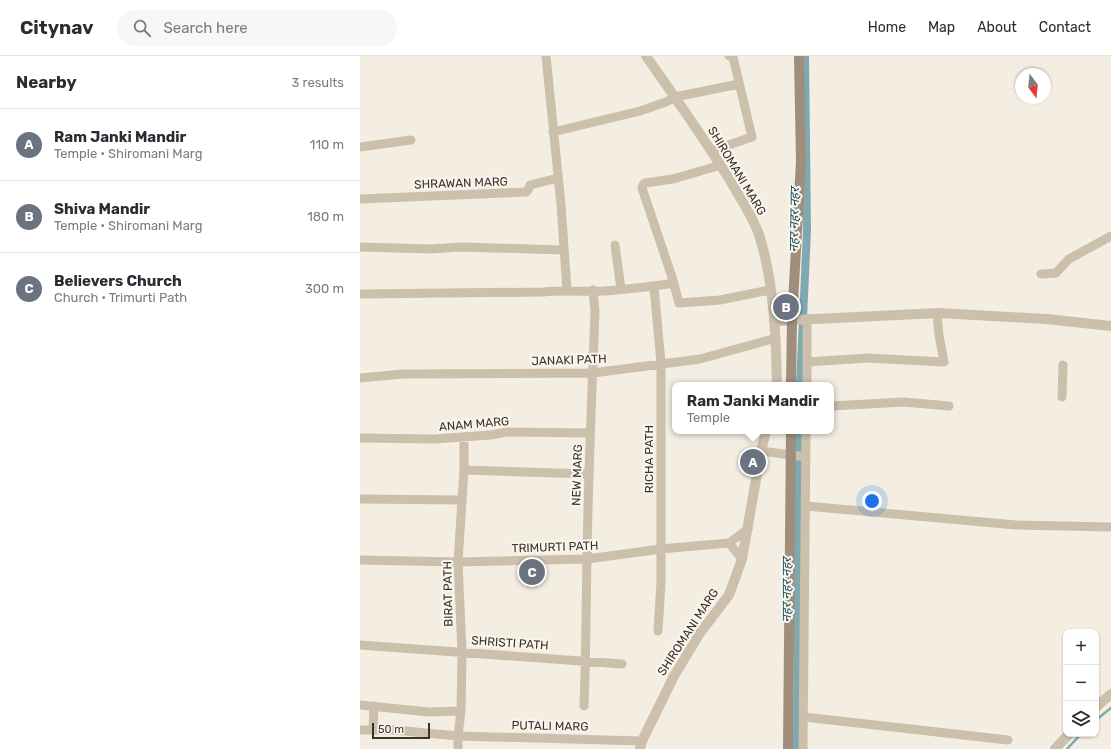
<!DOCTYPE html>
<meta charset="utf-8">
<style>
:root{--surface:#fff;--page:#f7f7f7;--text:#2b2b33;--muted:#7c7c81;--line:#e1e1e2;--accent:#1f515d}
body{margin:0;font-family:Rubik,"Noto Sans Devanagari",sans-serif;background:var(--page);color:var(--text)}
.controls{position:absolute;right:12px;bottom:12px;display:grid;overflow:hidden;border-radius:8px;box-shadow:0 1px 3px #0004}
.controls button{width:36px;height:36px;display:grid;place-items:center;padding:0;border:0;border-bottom:1px solid var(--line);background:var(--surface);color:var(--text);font:20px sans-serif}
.compass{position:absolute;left:655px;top:12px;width:36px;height:36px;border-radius:50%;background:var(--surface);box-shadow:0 1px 3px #0004;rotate:165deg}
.scale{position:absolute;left:12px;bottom:10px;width:58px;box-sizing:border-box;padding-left:4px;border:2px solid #3a322b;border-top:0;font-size:11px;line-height:14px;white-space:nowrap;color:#3a322b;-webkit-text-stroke:3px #fbf6ed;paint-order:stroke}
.you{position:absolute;left:512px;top:445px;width:14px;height:14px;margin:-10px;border:3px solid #fff;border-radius:50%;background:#1a73e8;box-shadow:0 0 0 6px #1a73e833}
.badge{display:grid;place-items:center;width:26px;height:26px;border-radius:50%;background:var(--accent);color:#fff;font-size:13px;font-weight:700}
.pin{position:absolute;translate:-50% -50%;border:2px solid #fff;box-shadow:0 1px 4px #0006}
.popup{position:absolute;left:312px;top:326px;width:162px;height:52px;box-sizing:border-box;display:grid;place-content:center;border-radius:8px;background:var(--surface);filter:drop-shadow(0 1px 3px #0005);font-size:13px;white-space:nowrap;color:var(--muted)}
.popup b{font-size:15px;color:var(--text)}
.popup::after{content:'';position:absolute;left:50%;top:100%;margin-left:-8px;border:8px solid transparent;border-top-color:var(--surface)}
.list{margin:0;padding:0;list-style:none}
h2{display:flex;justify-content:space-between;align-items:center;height:52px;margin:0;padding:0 16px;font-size:17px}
h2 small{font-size:13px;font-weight:400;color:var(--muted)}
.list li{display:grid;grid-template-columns:26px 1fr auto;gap:12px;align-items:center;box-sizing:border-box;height:72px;padding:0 16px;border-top:1px solid var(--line)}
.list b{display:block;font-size:15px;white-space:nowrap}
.list p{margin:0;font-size:13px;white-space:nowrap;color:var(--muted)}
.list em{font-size:13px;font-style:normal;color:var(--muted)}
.icon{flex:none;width:22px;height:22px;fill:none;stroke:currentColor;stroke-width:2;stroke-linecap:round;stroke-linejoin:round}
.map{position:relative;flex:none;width:751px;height:693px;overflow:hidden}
header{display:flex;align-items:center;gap:24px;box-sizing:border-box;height:56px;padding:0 20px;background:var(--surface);border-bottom:1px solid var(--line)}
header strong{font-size:19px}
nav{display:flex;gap:22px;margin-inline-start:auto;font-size:14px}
.search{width:280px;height:36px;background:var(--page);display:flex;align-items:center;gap:10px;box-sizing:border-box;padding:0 14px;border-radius:22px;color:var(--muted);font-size:15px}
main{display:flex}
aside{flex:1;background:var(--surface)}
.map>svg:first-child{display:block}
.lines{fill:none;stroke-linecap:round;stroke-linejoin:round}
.stream{stroke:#7fa9b1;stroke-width:2.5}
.canal{stroke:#7fa9b1;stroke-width:8}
.minor{stroke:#ccbfac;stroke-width:9}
.tertiary{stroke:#ccbfac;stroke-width:10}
.secondary{stroke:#a08e7d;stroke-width:10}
.labels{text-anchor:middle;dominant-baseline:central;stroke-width:4;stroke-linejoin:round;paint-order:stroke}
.street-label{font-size:12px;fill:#3a322b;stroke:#fbf6ed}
.water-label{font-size:13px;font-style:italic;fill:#1f515d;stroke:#fbf6ed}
</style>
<header>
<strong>Citynav</strong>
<div class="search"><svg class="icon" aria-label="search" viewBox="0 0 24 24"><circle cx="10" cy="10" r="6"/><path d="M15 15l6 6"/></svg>Search here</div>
<nav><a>Home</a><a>Map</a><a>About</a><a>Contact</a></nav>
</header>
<main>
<aside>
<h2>Nearby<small>3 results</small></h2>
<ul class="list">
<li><span class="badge" style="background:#6b7280">A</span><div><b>Ram Janki Mandir</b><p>Temple · Shiromani Marg</p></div><em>110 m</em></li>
<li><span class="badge" style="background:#6b7280">B</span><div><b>Shiva Mandir</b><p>Temple · Shiromani Marg</p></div><em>180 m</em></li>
<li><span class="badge" style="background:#6b7280">C</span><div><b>Believers Church</b><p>Church · Trimurti Path</p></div><em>300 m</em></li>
</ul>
</aside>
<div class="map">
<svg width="751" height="693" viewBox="0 0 751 693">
<rect width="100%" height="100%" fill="#f4ede1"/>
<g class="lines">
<path class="stream" d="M736,664L751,652
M707,693L721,678"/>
<path class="canal" d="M440,329L447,174L445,0
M437,693L439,375"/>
<path class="minor" d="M186,0L201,149L207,234
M193,76L280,55L306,46L315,41L379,28
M0,91L51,84
M351,95L392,81L373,1L369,0
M361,109L313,123L285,127L283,129L282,132L312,221L319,247L360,244L410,234
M0,143L166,136L168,134L170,129L198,122
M255,189L261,233
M0,191L71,193L101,191L204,194
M681,218L696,217L709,203L751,180
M294,231L301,307V527L298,575
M0,238L183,236C204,234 224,236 245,235C268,233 291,231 314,227
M447,306L508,302L584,306L579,279L577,257
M0,322L43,318L233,317L340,303L416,282
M447,329V263
M702,341L703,309
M471,350L544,346L589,350
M0,382L74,383L131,379L146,376L230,377
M401,395L446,401
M104,414L229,418
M0,443L102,444
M446,450L656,469L751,471
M369,487L388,473
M0,504L98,506L227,503L301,493L369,487L382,503
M0,589L262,608
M0,649L69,656L101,655
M224,650C226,601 226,551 227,502C228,420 232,338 235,256L233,234
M444,661L648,684
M0,674H34L98,680L282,685
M13,674L14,650
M98,693V680L101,655L102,596L98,506L104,414V382
M443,693L446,375"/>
<path class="tertiary" d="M286,0C316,43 347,86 374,131C383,147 395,164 400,182C414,227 416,282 417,329
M414,265L579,257L687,263L751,270
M736,651L751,638
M280,693L282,685L314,620L340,577L369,539L382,503L401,395L406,375
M695,693L709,678"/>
<path class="secondary" d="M431,329L432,264L441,105L439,0
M428,693L431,375"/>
</g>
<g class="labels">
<g class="street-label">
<text transform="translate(377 115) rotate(59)">SHIROMANI MARG</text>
<text transform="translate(101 127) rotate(-2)">SHRAWAN MARG</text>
<text transform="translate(209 304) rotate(-2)">JANAKI PATH</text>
<text transform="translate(114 368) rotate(-5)">ANAM MARG</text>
<text transform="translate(289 403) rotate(-90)">RICHA PATH</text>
<text transform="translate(217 419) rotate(-88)">NEW MARG</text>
<text transform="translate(195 491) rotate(-2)">TRIMURTI PATH</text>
<text transform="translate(88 538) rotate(-91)">BIRAT PATH</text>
<text transform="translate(328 576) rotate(-57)">SHIROMANI MARG</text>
<text transform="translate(150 587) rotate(4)">SHRISTI PATH</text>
<text transform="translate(190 670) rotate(1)">PUTALI MARG</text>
</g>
<g class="water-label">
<text transform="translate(434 164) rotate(-89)">नहर नहर नहर</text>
<text transform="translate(426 534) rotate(-90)">नहर नहर नहर</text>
</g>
</g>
</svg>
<div class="controls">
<button>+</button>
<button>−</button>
<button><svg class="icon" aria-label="layers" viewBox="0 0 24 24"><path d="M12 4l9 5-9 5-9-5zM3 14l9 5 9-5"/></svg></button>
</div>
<svg class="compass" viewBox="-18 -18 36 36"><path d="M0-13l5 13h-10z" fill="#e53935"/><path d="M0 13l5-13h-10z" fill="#7c7c81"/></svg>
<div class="scale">50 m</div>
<div class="you"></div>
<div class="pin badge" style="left:393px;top:406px;background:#6b7280">A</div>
<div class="popup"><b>Ram Janki Mandir</b>Temple</div>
<div class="pin badge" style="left:426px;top:251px;background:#6b7280">B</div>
<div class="pin badge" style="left:172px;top:516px;background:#6b7280">C</div>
</div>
</main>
